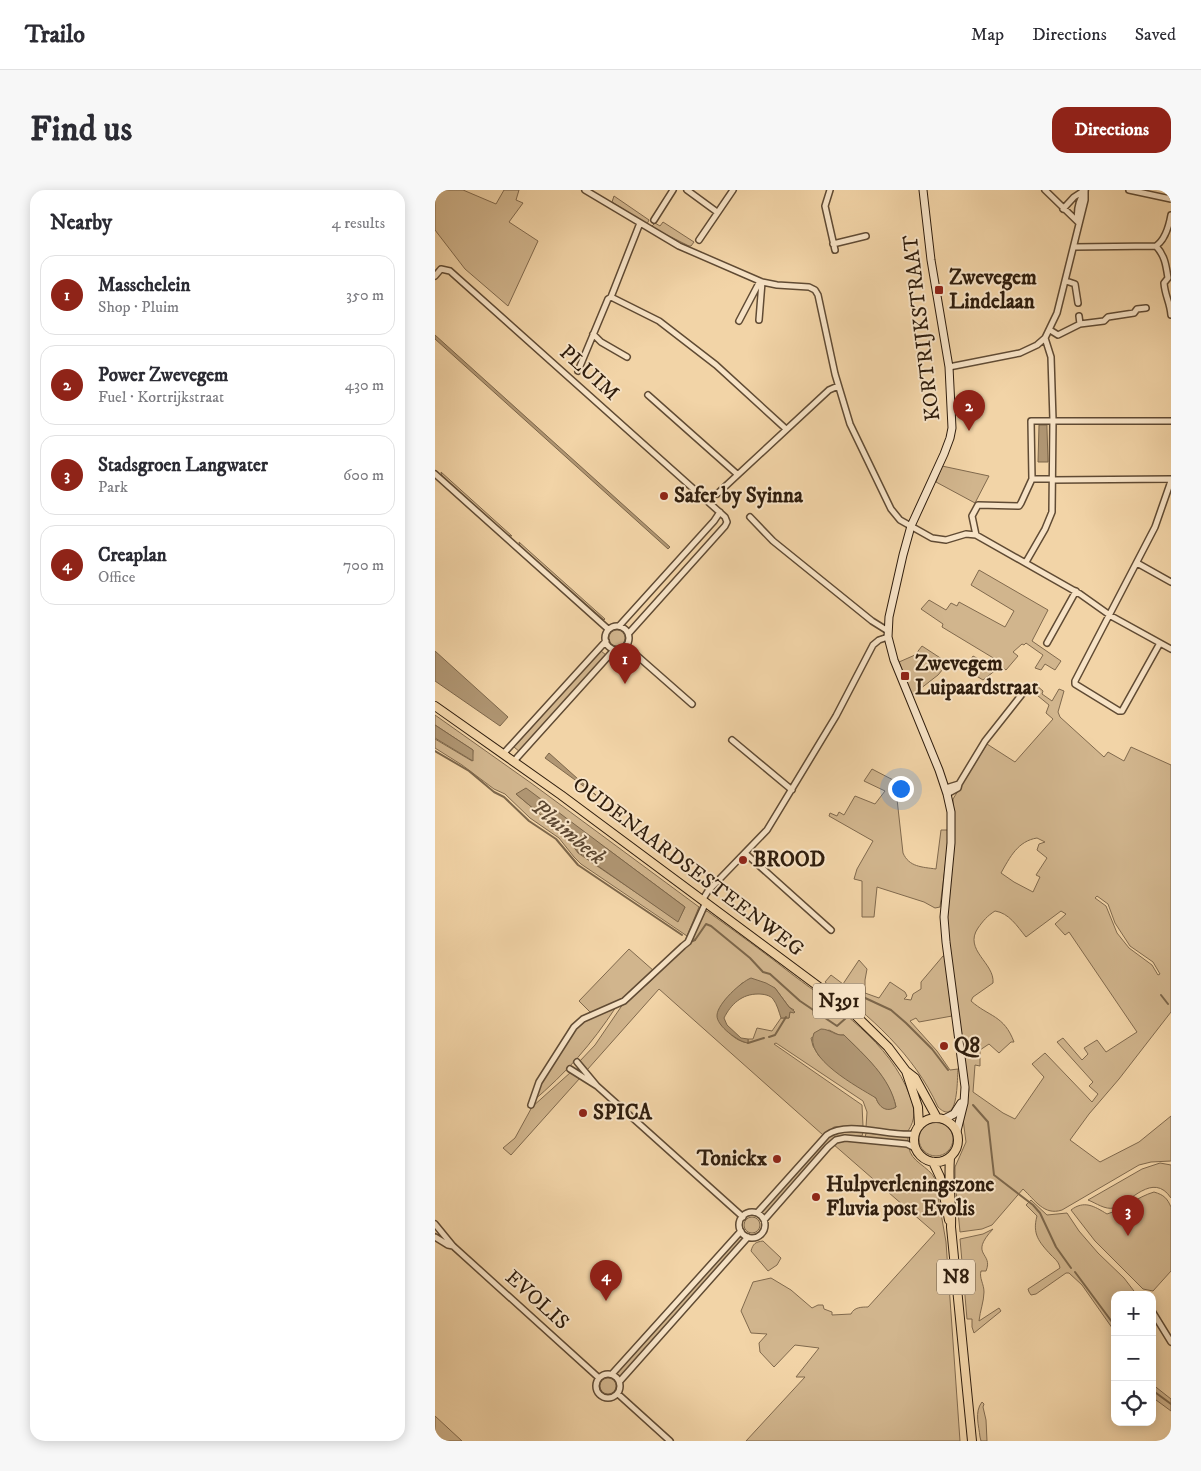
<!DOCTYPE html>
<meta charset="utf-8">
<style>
:root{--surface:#fff;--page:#f7f7f7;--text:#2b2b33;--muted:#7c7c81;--line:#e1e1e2;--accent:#8f2418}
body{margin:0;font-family:"IM FELL DW Pica",serif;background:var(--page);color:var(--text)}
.controls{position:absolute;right:15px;bottom:15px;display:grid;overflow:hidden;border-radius:10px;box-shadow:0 2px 12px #0003}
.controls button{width:45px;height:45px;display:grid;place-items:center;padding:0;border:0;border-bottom:1px solid var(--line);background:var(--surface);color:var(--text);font:25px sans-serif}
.you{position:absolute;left:465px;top:598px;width:18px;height:18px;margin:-12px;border:4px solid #fff;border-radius:50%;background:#1a73e8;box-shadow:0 0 0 8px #1a73e833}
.badge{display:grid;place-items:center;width:32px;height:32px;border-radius:50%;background:var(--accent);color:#fff;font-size:16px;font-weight:700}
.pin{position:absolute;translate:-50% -41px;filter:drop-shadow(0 1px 2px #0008)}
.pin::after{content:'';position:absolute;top:26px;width:18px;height:15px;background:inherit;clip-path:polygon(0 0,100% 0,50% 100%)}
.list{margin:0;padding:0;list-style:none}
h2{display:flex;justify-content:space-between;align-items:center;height:65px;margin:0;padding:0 20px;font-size:21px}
h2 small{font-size:16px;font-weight:400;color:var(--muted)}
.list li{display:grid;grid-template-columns:32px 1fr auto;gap:15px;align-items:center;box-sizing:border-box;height:80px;margin:0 10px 10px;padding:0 10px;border:1px solid var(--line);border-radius:15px}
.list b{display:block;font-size:19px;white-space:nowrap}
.list p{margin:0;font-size:16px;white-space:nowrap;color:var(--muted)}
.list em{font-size:16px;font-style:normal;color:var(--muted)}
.icon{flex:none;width:28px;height:28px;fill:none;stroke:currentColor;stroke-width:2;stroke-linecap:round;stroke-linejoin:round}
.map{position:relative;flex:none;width:736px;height:1251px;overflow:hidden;border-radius:15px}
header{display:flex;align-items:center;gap:30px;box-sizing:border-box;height:70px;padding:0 25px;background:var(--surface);border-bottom:1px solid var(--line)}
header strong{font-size:24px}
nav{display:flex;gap:28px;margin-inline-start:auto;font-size:18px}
.intro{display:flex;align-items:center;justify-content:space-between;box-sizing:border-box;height:120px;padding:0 30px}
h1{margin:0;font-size:35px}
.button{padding:12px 22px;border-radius:15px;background:var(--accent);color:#fff;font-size:18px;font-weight:700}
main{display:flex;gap:30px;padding:0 30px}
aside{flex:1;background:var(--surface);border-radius:15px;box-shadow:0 2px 12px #0003}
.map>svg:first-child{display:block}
.green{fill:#d1b58d;stroke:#80694d;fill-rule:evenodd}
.water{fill:#b09673;stroke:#7c664a}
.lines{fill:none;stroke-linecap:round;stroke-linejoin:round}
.stream{stroke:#7c664a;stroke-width:2}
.street-casing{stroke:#604b34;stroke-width:8}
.secondary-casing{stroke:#2f1d0d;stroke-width:9}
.primary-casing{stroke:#2f1d0d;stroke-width:10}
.street{stroke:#f7e3c6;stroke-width:5}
.secondary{stroke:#f7e3c6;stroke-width:7}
.primary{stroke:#f2d4a7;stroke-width:8}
.poi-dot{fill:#8f2418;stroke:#f7e3c6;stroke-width:2}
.labels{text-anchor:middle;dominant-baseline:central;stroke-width:4;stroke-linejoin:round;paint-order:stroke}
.shield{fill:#f7e3c6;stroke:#6b5844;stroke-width:1}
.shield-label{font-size:20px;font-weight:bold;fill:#2f1d0d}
.poi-label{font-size:21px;font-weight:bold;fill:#2f1d0d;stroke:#f7e3c6;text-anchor:start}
.street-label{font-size:21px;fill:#2f1d0d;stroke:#f7e3c6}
.water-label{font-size:22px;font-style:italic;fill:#5c4731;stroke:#f7e3c6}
</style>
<header>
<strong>Trailo</strong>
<nav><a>Map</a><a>Directions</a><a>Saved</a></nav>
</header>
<div class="intro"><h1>Find us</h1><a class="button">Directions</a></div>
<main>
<aside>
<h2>Nearby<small>4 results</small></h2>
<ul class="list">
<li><span class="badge">1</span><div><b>Masschelein</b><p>Shop · Pluim</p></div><em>350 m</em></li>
<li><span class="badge">2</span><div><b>Power Zwevegem</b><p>Fuel · Kortrijkstraat</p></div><em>430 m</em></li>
<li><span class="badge">3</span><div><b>Stadsgroen Langwater</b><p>Park</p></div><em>600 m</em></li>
<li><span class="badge">4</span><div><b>Creaplan</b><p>Office</p></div><em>700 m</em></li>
</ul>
</aside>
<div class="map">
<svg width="736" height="1251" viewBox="0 0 736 1251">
<rect width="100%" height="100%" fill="#f2d4a7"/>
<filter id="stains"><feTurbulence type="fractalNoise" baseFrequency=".004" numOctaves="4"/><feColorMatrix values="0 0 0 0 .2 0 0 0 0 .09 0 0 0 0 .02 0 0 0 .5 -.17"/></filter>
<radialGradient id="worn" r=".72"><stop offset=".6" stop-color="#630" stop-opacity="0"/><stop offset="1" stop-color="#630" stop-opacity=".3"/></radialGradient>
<path class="green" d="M5,0H28L61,14L69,0H84L81,10L88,13L74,32L103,51L73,116L30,79L0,40V1L3,3Z
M179,6L214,30L212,34L177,12Z
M228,32L259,52L256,56H254L216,37L220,33L225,36Z
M507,276L554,286L540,313L501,292Z
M6,282L77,346L72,345L7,286Z
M84,352L170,429L169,430L85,356Z
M544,380L613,420L597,451L626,471L620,480L610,474L606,480L600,478L608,465L591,453L589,455L587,454L578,462L583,466L571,480L566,476L548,490L530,479L538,466L555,475L560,469L507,437L508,434L486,419L494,410L511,420L516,413L522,416L524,412L570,437L579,421L536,395Z
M174 448a8 8 0 1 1 16 0a8 8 0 1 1-16 0Z
M487,456L513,473L503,485L476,506L464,472L480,465Z
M166,461L171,465L85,562L79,557Z
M601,495L608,501L607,504L617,511L624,499L629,501L623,522L625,527L669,567L673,562L689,571L696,557L736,575V822L684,889L654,924L635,950L665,972L704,952L736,926V971L716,972L704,975L627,1020C609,1026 600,1010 588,999L557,1035L547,1039L525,1042L520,990V977L531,952L528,929L531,918L534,900L519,797L511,723L518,650V609L552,554L580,572L618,529L611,523L614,515L597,501ZM602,648L610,652L604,654L602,660L612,668L601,685L605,687L598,702L579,692L566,683C575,667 583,651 602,648ZM662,706L673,714L680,733L695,756L718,772L725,784L723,785L717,775L694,758L682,743L671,716L660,708ZM560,721C574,723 582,736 591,747L626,721L631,724L620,734L630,745L634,742L702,842L671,862L662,850L649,858L653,864L647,870L628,848L622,852L658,892L654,896L663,904L657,912L610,863L597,874L609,887L580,929L568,923L538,902L540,875L545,876V860L554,854L564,863L576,852H579C569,825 554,827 536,811L538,807L558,793C560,773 528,760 543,738C548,731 552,726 560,721Z
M0,525L96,593L264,717L252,746L146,674L139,667L124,648L95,628L70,604L59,599L27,575L0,558V549L37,571L38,560L0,535ZM81,604L171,658L250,717L243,731L143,663L131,646Z
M437,579L460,591L468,663C474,677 487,677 501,679L506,640H513L512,662L505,717L500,718L489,712L442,697L439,727H427V691L419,689L422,679L438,651L394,626L395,623L402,626L404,622L409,625L420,606L440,614L450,601L429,591Z
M272,721C301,742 330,763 358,785C402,818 455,852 475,906C480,919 481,929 473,941L433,939L431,937L432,922L428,911L341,853L339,854L427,915L428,936L399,937L388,945L224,799L152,880L144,872L160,855L188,814L216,791L253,754L261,750L256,747L269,722ZM307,793L340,798L354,817L359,820L355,821L354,828H346L337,841L322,838L318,849H313V853C299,851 291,840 283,829L301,800ZM394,840L404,845H409C429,865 454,887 461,917C451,922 444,917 441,908L384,866L378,856L376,848Z
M194,759L219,781L197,802L183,812L156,823L144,811Z
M508,766H510L517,826L484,832L481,828L475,831L502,861L515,880L523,879C522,887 524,938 503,917C479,864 435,826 390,792L396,785L408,794L424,770L432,779L430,790V803L444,808L455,792L470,802L472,806L469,809L476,810L478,804L486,799V792Z
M181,817C156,855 132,882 97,912C102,896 131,846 143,836C153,827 168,822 181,817Z
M136,882L145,888L76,965L68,958L80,948L97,917Z
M484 949a17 17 0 1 1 34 0a17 17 0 1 1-34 0Z
M412,941L428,942L427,946H408L397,950L329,1026L325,1023L390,950L398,944Z
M431,943L473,947V952L430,948Z
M415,950L474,957C475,972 494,976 500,989L511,1052L525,1251H311L370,1187H361L384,1158L360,1155L339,1177L325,1162L324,1153L332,1144L316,1143L306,1121L318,1092L336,1088L356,1100L377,1118L383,1115H388L389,1119L397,1122V1125L416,1124C419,1117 427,1117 433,1117L500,1043L398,954L403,951Z
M725,973L736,975V1008C718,981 695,1013 679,1018C670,1020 661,1013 653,1010L707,979Z
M719,1002C729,1005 732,1008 736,1017V1081L718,1101L708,1099L660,1051L636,1020C649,1010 659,1016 672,1024C689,1019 702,1007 719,1002Z
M596,1010L612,1025L632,1023L644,1041L663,1063L689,1088L702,1105H680V1142L647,1095L634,1083H631L601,1104L596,1105L594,1102L593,1099L625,1078C624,1072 620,1069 616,1065C604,1052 597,1044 602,1026L591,1015Z
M309 1035a8 8 0 1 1 16 0a8 8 0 1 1-16 0Z
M558,1039C533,1066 559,1062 551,1081H546C544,1088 549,1094 549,1102C549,1111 545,1121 544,1131L564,1118L566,1121L539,1143L537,1137V1129H532L525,1049L548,1044Z
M306,1044L310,1048L185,1187L181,1183Z
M328,1051L346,1068L342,1075L333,1081L316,1061C318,1054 320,1052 328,1051Z
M165 1196a8 8 0 1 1 16 0a8 8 0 1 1-16 0Z
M717,1194L736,1209V1221L717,1207Z
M547,1212L549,1214L548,1217L551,1230L552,1251H546L545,1247C544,1236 539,1222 547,1212Z
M0,1226L27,1251H8L0,1244Z"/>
<path class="water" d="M0,145L235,357L233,359L0,149Z
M604,235H612V238L613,272H603Z
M0,461L73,527L65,536L0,491Z
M0,535L38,560V571L0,548Z
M114,563L162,606L110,568Z
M91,598L250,717L243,732L143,662L131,646L81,604Z
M316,788L331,793L340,798L354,817L360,822L359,823L355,822L354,828H346C344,822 342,814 338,809C335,805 328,804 323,804C307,804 296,814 289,828L292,835L306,848L313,849V853C304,852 281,836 282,825C283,813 306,792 316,788Z
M386,839C395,839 400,846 409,845C430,866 455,887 461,917C451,923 444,917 441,908C423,897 368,868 379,843Z"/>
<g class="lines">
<path class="stream" d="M0,561L34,581L59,602L69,607L94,631L121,649L143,675L247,745
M256,751L260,750L271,734L276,736L315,768L328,782L335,784L365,811L402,836L411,828
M726,805L733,814
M423,814L428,807L456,820L471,833L497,859L513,880
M334,847L340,845L351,827
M313,853L329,848
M538,915L553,932L559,985L598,1015L605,1023L621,1057L636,1078
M640,1082L680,1136
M717,1200L736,1214"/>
<g class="street-casing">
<path id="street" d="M150,0L244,56L327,92L342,95L374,97L380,100L383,105L400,184L415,234L456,319L465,330L497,348L511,350L531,344L541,345L645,404L676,426L736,459
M252,0L282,22
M395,0L390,16L400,60
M610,0L644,33
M694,0L736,9
M628,19L639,7L650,0
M219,30L238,0
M643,31C641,19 644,10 650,1
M264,50L298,0
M398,54L431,46
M721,56C730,66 731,75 733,88L729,93C730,106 735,112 736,125
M639,57L721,56C730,50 734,36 736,25
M0,86L6,79L15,81L290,327L292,332L290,336L194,443
M631,91L640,94L643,113
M176,107L224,131L281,175L351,239
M644,126L645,134
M324,130L327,92
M304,131L325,91
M615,140L623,145L645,134L669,131L673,127L699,123L702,119L711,118
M158,144L166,152L192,167
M514,177L585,163L602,155L610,148L622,123L650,10V0
M143,181L173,109L176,107L205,33
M213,205L302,284
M0,284L173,439
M597,289H617
M617,290L736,289
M282,304L394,200L403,196
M315,327L338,351L437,431L453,441
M541,345L537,326L543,315L584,316L586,313L597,289L596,231H736
M591,372L610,339L617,322L618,230L616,167L610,148
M702,373L736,392
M185,435L279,331L285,322
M170 448a12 12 0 1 1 24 0a12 12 0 1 1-24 0Z
M612,453L641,401
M725,453L687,521H684L640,494V491L720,337L736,291
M191,456L257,514
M297,550L357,600
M69,563L171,451
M79,571L179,460
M511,598L524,594
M512,604L523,598L524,594L550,551L588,503
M310,663L396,740
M268,709L273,701L332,640L401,526L438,455L444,450L453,447
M142,872L162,896L308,1027
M135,879L162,896
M96,915L104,892L139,837L148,829L189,811L248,756L253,752L271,712
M304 1035a13 13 0 1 1 26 0a13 13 0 1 1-26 0Z
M322,1023L392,945C413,930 454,947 480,944
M329,1030L393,957L401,950L410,948L472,954L480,958
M0,1034L18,1056L164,1188
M0,1047L13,1055L18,1056
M717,1121L736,1152
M161 1196a12 12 0 1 1 24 0a12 12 0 1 1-24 0Z
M177,1184L306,1041
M185,1191L313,1047
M183,1204L235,1251"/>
</g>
<g class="secondary-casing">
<path id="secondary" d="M488,0L496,70L514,177L517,238L515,248L509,264L476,336L468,365L454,427L453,447L459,470L504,580L512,604L516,622V653L509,727L511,752L530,897L529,913L522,941
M509,929L519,924L526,913"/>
</g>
<g class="primary-casing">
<path id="primary" d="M0,516L126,605L415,820L453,857L471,881L480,888L502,928
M471,881L483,917L484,936
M479 950a22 22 0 1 1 44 0a22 22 0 1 1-44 0Z
M515,968C513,991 517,1014 516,1037L537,1251
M498,972L505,987L514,1030"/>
</g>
<use href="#street" class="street"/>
<use href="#secondary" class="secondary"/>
<use href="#primary" class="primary"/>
</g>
<g class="poi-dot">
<rect x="499" y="95" width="10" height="10" rx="2.5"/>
<circle cx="229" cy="306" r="5"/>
<rect x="465" y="481" width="10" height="10" rx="2.5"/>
<circle cx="308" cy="670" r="5"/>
<circle cx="509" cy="856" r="5"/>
<circle cx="148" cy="923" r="5"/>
<circle cx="342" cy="969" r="5"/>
<circle cx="381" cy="1007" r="5"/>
</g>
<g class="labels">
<g class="shield">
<rect x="378" y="793.5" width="52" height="35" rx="4"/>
<rect x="502" y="1069.5" width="38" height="35" rx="4"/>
</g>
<g class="shield-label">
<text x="404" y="811">N391</text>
<text x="521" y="1087">N8</text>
</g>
<g class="poi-label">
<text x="514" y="88">Zwevegem<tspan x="514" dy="24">Lindelaan</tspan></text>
<text x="239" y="306">Safer by Syinna</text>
<text x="480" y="474">Zwevegem<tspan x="480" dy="24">Luipaardstraat</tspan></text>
<text x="318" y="670">BROOD</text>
<text x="519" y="856">Q8</text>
<text x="158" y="923">SPICA</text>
<text x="332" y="969" text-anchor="end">Tonickx</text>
<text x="391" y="995">Hulpverleningszone<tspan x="391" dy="24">Fluvia post Evolis</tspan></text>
</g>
<g class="street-label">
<text transform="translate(487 138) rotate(-97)">KORTRIJKSTRAAT</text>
<text transform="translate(154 183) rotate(42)">PLUIM</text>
<text transform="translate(253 677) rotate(37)">OUDENAARDSESTEENWEG</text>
<text transform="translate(102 1110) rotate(42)">EVOLIS</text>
</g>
<g class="water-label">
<text transform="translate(133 642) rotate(40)">Pluimbeek</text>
</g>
</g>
<rect width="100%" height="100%" filter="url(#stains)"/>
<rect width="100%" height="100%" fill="url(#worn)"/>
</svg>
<div class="controls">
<button>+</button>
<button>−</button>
<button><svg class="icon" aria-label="locate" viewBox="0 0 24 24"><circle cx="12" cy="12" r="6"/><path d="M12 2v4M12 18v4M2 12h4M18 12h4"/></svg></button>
</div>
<div class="you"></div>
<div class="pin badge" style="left:190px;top:494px">1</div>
<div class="pin badge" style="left:534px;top:241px">2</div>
<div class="pin badge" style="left:693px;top:1046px">3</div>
<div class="pin badge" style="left:171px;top:1111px">4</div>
</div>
</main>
